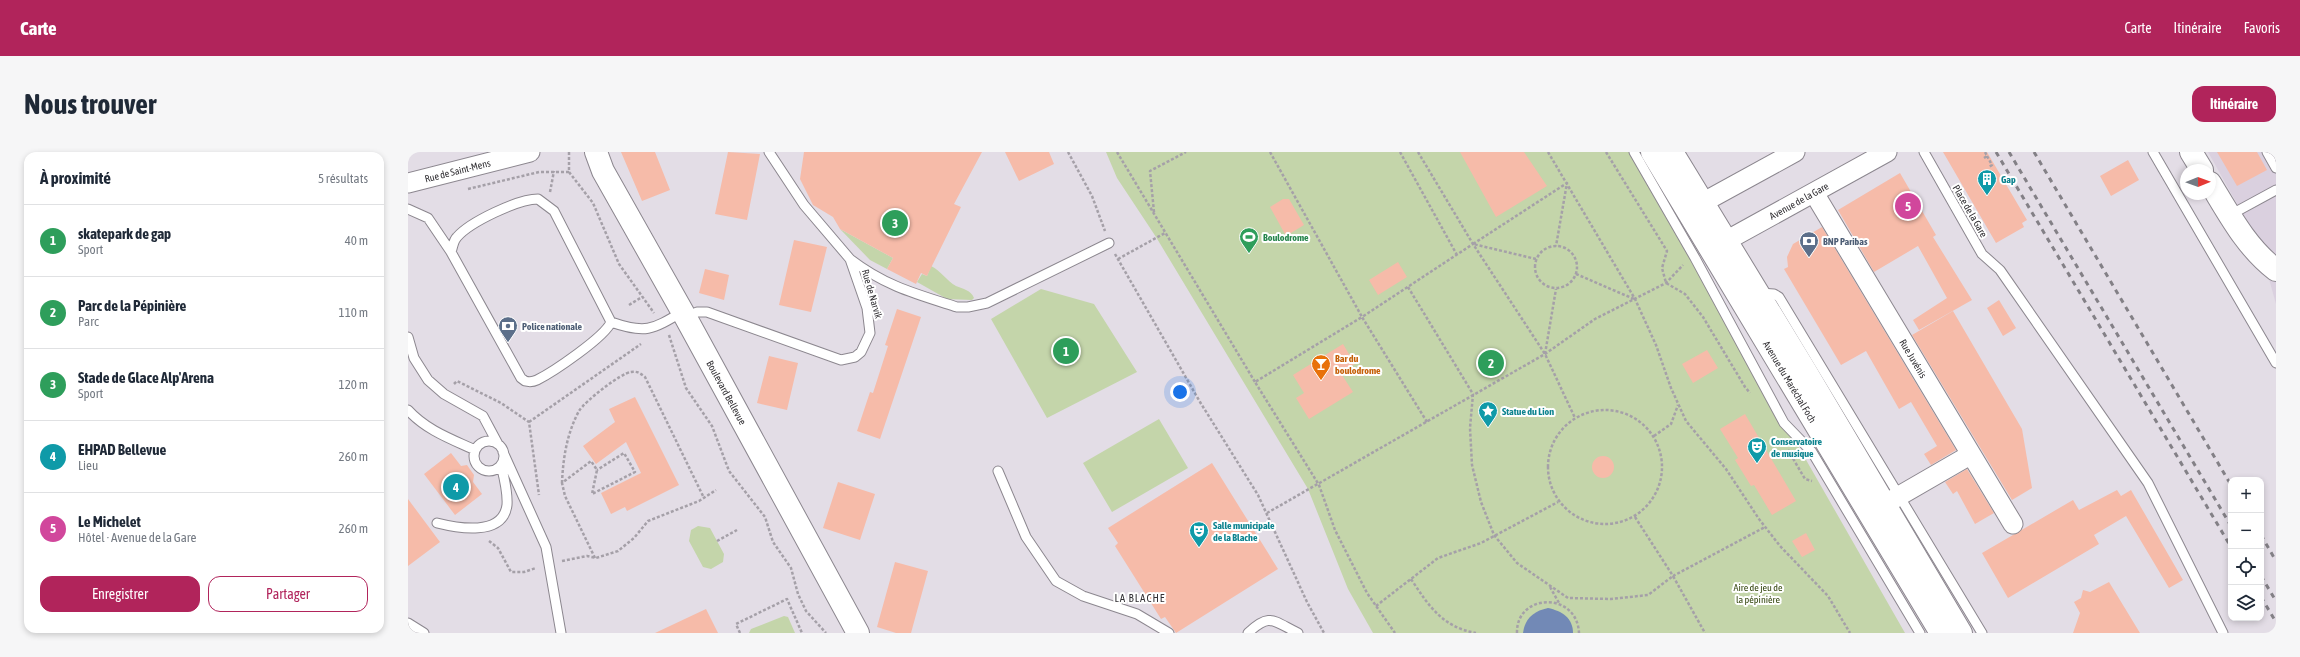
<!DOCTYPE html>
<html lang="fr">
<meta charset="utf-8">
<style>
:root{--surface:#fff;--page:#f6f6f7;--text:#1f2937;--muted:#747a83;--line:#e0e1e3;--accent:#b1245b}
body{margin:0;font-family:"Asap Condensed",sans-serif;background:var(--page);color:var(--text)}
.controls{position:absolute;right:12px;bottom:12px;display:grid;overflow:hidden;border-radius:8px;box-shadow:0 2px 6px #0003}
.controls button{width:36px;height:36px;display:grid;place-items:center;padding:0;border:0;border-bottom:1px solid var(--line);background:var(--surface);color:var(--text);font:20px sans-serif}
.compass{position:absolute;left:1772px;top:12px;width:36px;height:36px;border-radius:50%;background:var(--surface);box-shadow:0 2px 6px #0003;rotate:89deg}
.you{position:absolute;left:772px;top:240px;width:14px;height:14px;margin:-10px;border:3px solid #fff;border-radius:50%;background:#1a73e8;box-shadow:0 0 0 6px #1a73e833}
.badge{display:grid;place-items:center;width:26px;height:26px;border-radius:50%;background:var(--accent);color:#fff;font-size:13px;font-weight:700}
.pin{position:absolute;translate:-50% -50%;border:2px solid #fff;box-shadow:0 1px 4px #0006}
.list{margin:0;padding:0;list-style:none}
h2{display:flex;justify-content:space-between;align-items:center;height:52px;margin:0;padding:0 16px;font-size:17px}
h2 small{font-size:13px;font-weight:400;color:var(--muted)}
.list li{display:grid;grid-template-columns:26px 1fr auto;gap:12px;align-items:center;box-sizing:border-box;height:72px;padding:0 16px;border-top:1px solid var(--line)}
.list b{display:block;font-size:15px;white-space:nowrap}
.list p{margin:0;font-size:13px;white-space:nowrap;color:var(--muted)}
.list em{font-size:13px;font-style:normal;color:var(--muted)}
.actions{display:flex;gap:8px;padding:12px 16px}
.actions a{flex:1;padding:9px 0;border:1px solid var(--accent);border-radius:12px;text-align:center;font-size:14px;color:var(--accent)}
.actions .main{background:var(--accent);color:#fff}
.icon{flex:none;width:22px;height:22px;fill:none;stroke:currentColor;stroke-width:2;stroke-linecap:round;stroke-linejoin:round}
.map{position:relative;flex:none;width:1868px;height:481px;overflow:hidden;border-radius:12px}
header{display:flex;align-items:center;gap:24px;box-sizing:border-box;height:56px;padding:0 20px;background:var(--accent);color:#fff}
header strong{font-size:19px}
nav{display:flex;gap:22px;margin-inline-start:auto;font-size:14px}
.intro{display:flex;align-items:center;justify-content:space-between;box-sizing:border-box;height:96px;padding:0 24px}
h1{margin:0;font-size:28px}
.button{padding:10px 18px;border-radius:12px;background:var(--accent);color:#fff;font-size:14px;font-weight:700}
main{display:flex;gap:24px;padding:0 24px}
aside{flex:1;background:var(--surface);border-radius:12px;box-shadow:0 2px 6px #0003}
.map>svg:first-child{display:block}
.built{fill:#dad0df}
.green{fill:#c4d5aa}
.water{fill:#7289b6}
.building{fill:#f6bba9}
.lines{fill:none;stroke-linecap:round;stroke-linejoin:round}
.lane-casing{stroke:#8c878f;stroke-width:11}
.street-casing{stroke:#8c878f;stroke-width:21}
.secondary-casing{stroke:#8c878f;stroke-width:24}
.primary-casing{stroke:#8c878f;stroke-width:24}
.path{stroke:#a5a0a8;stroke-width:2.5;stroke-dasharray:3 2;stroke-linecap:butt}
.lane{stroke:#fff;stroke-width:9}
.street{stroke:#fff;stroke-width:19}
.secondary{stroke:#fff;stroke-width:22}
.primary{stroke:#fff;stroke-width:22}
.rail{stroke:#838086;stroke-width:3;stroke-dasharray:5 5;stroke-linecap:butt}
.labels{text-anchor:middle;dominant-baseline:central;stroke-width:4;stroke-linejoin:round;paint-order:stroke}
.street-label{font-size:10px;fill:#323034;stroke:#fff}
.culture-label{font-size:10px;font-weight:bold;fill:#0d838f;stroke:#fff;text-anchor:start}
.leisure-label{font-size:10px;font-weight:bold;fill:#27864d;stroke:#fff;text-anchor:start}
.service-label{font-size:10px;font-weight:bold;fill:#4e5e75;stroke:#fff;text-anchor:start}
.food-label{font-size:10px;font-weight:bold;fill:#c56008;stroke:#fff;text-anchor:start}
.park-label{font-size:10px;fill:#34460e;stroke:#fff}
.neighbourhood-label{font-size:11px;letter-spacing:1px;fill:#323034;stroke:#fff}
</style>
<header>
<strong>Carte</strong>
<nav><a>Carte</a><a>Itinéraire</a><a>Favoris</a></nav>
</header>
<div class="intro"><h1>Nous trouver</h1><a class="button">Itinéraire</a></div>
<main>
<aside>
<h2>À proximité<small>5 résultats</small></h2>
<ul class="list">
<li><span class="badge" style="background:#2e9e5b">1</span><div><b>skatepark de gap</b><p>Sport</p></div><em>40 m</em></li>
<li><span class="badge" style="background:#2e9e5b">2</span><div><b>Parc de la Pépinière</b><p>Parc</p></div><em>110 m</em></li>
<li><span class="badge" style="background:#2e9e5b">3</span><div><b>Stade de Glace Alp'Arena</b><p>Sport</p></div><em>120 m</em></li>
<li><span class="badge" style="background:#0f9aa8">4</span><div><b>EHPAD Bellevue</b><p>Lieu</p></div><em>260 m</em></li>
<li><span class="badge" style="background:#d1479c">5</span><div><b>Le Michelet</b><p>Hôtel · Avenue de la Gare</p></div><em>260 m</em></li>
</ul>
<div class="actions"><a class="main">Enregistrer</a><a>Partager</a></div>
</aside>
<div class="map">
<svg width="1868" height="481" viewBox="0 0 1868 481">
<rect width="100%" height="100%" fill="#e3dde6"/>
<path class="built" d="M1800,0H1868V152L1851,91Z"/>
<path class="green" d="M698,0H1222L1497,481H965L940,437L900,337L748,85L709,26Z
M432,77L485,106L479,117L462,108Z
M523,114C533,119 539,129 548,134C555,137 563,138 566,146L564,148L539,147L509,130L514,122L519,124Z
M633,137L686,152L729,220L639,266L583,167Z
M751,267L780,316L704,360L675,311Z
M290,374L302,376L316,402L315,410L303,417L295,415L281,389L283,378Z
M376,464L380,465L387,481H341L343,477Z"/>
<path class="water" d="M1140,456C1154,459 1165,466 1165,481H1115C1117,466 1126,459 1140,456Z"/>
<path class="building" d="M213,0H247L262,38L234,49Z
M320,0L352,2L339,68L307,62Z
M396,0H574L546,52L553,55L519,124L513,121L508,132L479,117L485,106L432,77L425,65L405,53L392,27Z
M597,0H641L646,12L611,29Z
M1052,0H1116L1139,34L1088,65Z
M1535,0H1579L1619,68L1614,71L1616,75L1588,91Z
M1809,0H1849L1859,18L1829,34Z
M1720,8L1731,28L1703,44L1692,24Z
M1492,21L1528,83L1525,85L1564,148L1511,178L1505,168L1539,146L1510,94L1466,120L1430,58Z
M875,47H881L896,73L878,84L862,55Z
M1414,75L1548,298L1523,313L1516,302L1529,294L1503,250L1491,257L1458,199L1433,213L1376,117L1380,115L1379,105L1385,92Z
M386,88L419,95L403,160L371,153Z
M990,110L999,125L970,143L961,128Z
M297,117L321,123L316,148L291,141Z
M1591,148L1608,176L1595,184L1579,156Z
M489,157L513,165L472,287L449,279L462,240L465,241L480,194L477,193Z
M1545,159L1614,277L1624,336L1604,348L1504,183Z
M935,192L947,212L932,220L945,240L901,267L888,246L896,241L885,223Z
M1299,198L1310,216L1285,231L1274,212Z
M361,204L390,211L379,258L349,251Z
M227,245L271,333L219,359L217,355L203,362L193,341L233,321L218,290L188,312L175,294L207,270L201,257Z
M1337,262L1388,349L1364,363L1346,333L1343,334L1327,308L1330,306L1312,277Z
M43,301L53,314L59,313L66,323L65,330L74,342L47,363L16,322Z
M1184 315a11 11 0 1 1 22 0a11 11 0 1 1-22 0Z
M804,311L870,417L768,481L757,465L753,467L707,394L710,391L700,376Z
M1559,317L1586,361L1567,372L1549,339L1545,342L1537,330Z
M430,330L467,342L452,388L415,376Z
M1709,338L1713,344L1723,338L1775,428L1761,436L1718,364L1686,383L1691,392L1600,446L1574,401L1665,348L1671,358Z
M0,347L32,390L0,414Z
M1398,381L1407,398L1394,405L1384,389Z
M487,410L520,419L503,481H488L469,475Z
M1701,430L1732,481H1665L1672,461L1666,450L1673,446L1675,438L1682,440Z
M298,457L310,481H247Z"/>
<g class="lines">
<g class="lane-casing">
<path id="lane" d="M1226,0L1287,106L1376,271L1404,300L1512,481
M1516,0L1574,102L1592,118L1740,331L1815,481
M1745,0L1868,211
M1859,0L1868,16
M0,57L20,66L43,100
M1822,63L1868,38
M442,107C477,134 508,142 549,155H560L579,151L701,91
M1352,141L1366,142L1371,145L1574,481
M278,166L289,160H299L433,208L447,205L453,200L462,181L459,156L442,107L396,53L361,0
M203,170C197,185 145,220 129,228C125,230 121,230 117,229L113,226L43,100C45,95 45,89 49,85C62,70 110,47 130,47L146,59L203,170C237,182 244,178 274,160
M0,185L6,206L20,228L36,242L75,264L90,292
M0,258C18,278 43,287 67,298
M66 304a15 15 0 1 1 30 0a15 15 0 1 1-30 0Z
M95,300L138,395L153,481
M590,319L618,385L648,429L675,444L729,462L761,481
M29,371C49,376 95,385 99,353C100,340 96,325 93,313
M0,471L16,481
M840,481C862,460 865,469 890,481"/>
</g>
<g class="street-casing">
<g id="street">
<path id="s1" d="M0,31L122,0"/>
<path id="s2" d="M1406,41L1605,372"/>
<path d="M1283,57L1387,0"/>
<path id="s3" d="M1305,96L1479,0"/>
<path d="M1465,359L1562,303"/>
</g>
</g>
<g class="secondary-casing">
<g id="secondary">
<path id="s4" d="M188,0L195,19L278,166L450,481"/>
<path d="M1783,0L1794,18"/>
<path d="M1802,31C1821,62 1838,95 1868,118"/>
</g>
</g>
<g class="primary-casing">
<g id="primary">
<path id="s5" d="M1244,0L1533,481"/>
<path d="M1264,0L1397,218L1553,481"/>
</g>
</g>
<path class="path" d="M161,0V20L185,51L211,112L246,161
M660,0L684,44L697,79
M709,0L847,230
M862,0L954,165L847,230L911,333L927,378L959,441L987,481
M992,0L1049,103
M1010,0L1065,92L1137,202L1167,266
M1140,0L1227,147L1248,193L1263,236L1278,269L1318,317L1351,367L1372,394L1420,444L1442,481
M1198,0L1259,99L1254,116L1258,131L1277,142L1295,165L1337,235L1342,241
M1579,4L1584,13L1581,15
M1576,6L1579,4L1577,0
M60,37L131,20H161
M142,40L146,19
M746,60L742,19L778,0
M1127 115a21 21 0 1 1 42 0a21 21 0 1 1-42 0Z
M707,102L792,250L850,343L899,450L916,481
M710,107L757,81
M1128,107L1065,92L1159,31L1148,94
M1168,122L1226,147
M1000,135L1065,242L1062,276L1064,313L1073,350L1086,383L1109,411L1160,446L1203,447L1240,443L1265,424L1297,481
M221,153L234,145
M261,183L278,236L304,274L321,319L357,365L365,390L383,416L390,442L398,459L418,481
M1137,202L1148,137
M46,232L49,229L93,251L121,270L131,343
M1140 315a57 57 0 1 1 114 0a57 57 0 1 1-114 0Z
M121,270L233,192
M1019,270L954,165L1065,92
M1246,284L1263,272L1270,253
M1380,298L1397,327L1404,329
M154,331C155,306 159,281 171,259C177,249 213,221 223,220C229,219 232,221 237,225L296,346
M859,361L1137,202L1187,167L1258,131L1275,113
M1227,365L1265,424L1357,375
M81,389L90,396L103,420H116L128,416
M309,389L329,378
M187,406L157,344L154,331L183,309L189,318L184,342L227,320L216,301L189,318
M154,409L179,404L188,406L210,399L226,386L240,369L291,349L308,338
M1003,427C1021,454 1034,475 1068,481
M1142,435L1151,451
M968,454L1030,406L1073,391L1150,350
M332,481L328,472L379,447L394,481
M1109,481C1108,441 1169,439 1171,481"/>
<use href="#lane" class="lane"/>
<use href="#street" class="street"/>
<use href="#secondary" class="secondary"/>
<use href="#primary" class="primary"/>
<path class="rail" d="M1588,0L1823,395
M1601,0L1823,374
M1626,0L1823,333
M1853,383L1868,409
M1853,424L1868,449
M1853,445L1868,470"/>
</g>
<defs>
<g id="building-pin" transform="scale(1)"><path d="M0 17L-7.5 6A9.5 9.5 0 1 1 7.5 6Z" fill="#0f9aa8" stroke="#fff"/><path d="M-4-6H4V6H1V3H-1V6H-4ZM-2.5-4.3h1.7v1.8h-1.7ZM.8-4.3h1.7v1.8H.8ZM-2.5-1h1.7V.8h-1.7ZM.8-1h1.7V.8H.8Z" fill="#fff"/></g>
<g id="stadium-pin" transform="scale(1)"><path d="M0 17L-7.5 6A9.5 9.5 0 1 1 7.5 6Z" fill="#2e9e5b" stroke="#fff"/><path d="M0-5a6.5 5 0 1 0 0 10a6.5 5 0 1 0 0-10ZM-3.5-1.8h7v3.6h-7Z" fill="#fff"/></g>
<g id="bank-pin" transform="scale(1)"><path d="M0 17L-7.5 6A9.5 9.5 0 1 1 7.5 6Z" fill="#5c6f8a" stroke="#fff"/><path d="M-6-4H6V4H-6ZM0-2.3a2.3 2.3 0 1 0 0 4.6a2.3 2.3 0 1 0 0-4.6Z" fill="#fff"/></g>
<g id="bar-pin" transform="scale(1)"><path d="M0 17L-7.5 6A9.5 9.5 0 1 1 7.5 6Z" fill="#e8710a" stroke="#fff"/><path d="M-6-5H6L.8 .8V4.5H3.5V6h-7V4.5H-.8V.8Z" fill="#fff"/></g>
<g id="sight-pin" transform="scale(1)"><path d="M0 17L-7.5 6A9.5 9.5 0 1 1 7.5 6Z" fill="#0f9aa8" stroke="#fff"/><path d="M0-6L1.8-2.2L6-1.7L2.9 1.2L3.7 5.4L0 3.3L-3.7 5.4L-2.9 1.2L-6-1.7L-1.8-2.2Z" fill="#fff"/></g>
<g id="theatre-pin" transform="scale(1)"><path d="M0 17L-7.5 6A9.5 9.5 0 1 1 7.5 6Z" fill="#0f9aa8" stroke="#fff"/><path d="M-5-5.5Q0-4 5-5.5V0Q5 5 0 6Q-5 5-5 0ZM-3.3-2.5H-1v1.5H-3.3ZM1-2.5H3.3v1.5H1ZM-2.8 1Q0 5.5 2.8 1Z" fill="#fff"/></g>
</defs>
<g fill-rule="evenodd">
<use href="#building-pin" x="1579" y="27"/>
<use href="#stadium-pin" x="841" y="85"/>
<use href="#bank-pin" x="1401" y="89"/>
<use href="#bank-pin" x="100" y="174"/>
<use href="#bar-pin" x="913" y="212"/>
<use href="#sight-pin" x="1080" y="259"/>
<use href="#theatre-pin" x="1349" y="295"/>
<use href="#theatre-pin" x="791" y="379"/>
</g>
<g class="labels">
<g class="street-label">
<text stroke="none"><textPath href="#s1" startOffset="51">Rue de Saint-Mens</textPath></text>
<text stroke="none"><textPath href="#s3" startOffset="98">Avenue de la Gare</textPath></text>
<text transform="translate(1562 59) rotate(60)">Place de la Gare</text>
<text transform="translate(464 142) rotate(74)">Rue de Narvik</text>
<text stroke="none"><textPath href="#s2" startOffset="193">Rue Juvénis</textPath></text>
<text stroke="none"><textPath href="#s5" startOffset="268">Avenue du Maréchal Foch</textPath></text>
<text stroke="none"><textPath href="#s4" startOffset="274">Boulevard Bellevue</textPath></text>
</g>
<g class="culture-label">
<text x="1593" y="27">Gap</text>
<text x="1094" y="259">Statue du Lion</text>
<text x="1363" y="289">Conservatoire<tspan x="1363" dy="12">de musique</tspan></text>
<text x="805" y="373">Salle municipale<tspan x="805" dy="12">de la Blache</tspan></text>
</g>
<g class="leisure-label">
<text x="855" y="85">Boulodrome</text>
</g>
<g class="service-label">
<text x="1415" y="89">BNP Paribas</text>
<text x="114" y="174">Police nationale</text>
</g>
<g class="food-label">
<text x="927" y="206">Bar du<tspan x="927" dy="12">boulodrome</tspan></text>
</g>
<g class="park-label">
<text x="1350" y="435">Aire de jeu de<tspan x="1350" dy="12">la pépinière</tspan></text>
</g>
<g class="neighbourhood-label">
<text x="732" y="446">LA BLACHE</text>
</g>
</g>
</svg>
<div class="controls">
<button>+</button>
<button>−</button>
<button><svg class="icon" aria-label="locate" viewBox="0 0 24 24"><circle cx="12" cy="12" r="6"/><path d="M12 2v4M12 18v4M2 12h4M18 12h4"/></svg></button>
<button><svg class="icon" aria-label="layers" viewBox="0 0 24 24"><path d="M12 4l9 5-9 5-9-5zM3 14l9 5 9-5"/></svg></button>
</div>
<svg class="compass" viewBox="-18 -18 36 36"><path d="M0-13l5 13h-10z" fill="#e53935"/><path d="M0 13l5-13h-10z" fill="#747a83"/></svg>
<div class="you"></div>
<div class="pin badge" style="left:658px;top:199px;background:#2e9e5b">1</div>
<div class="pin badge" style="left:1083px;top:211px;background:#2e9e5b">2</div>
<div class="pin badge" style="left:487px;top:71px;background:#2e9e5b">3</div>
<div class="pin badge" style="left:48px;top:335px;background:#0f9aa8">4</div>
<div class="pin badge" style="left:1500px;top:54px;background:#d1479c">5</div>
</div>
</main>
